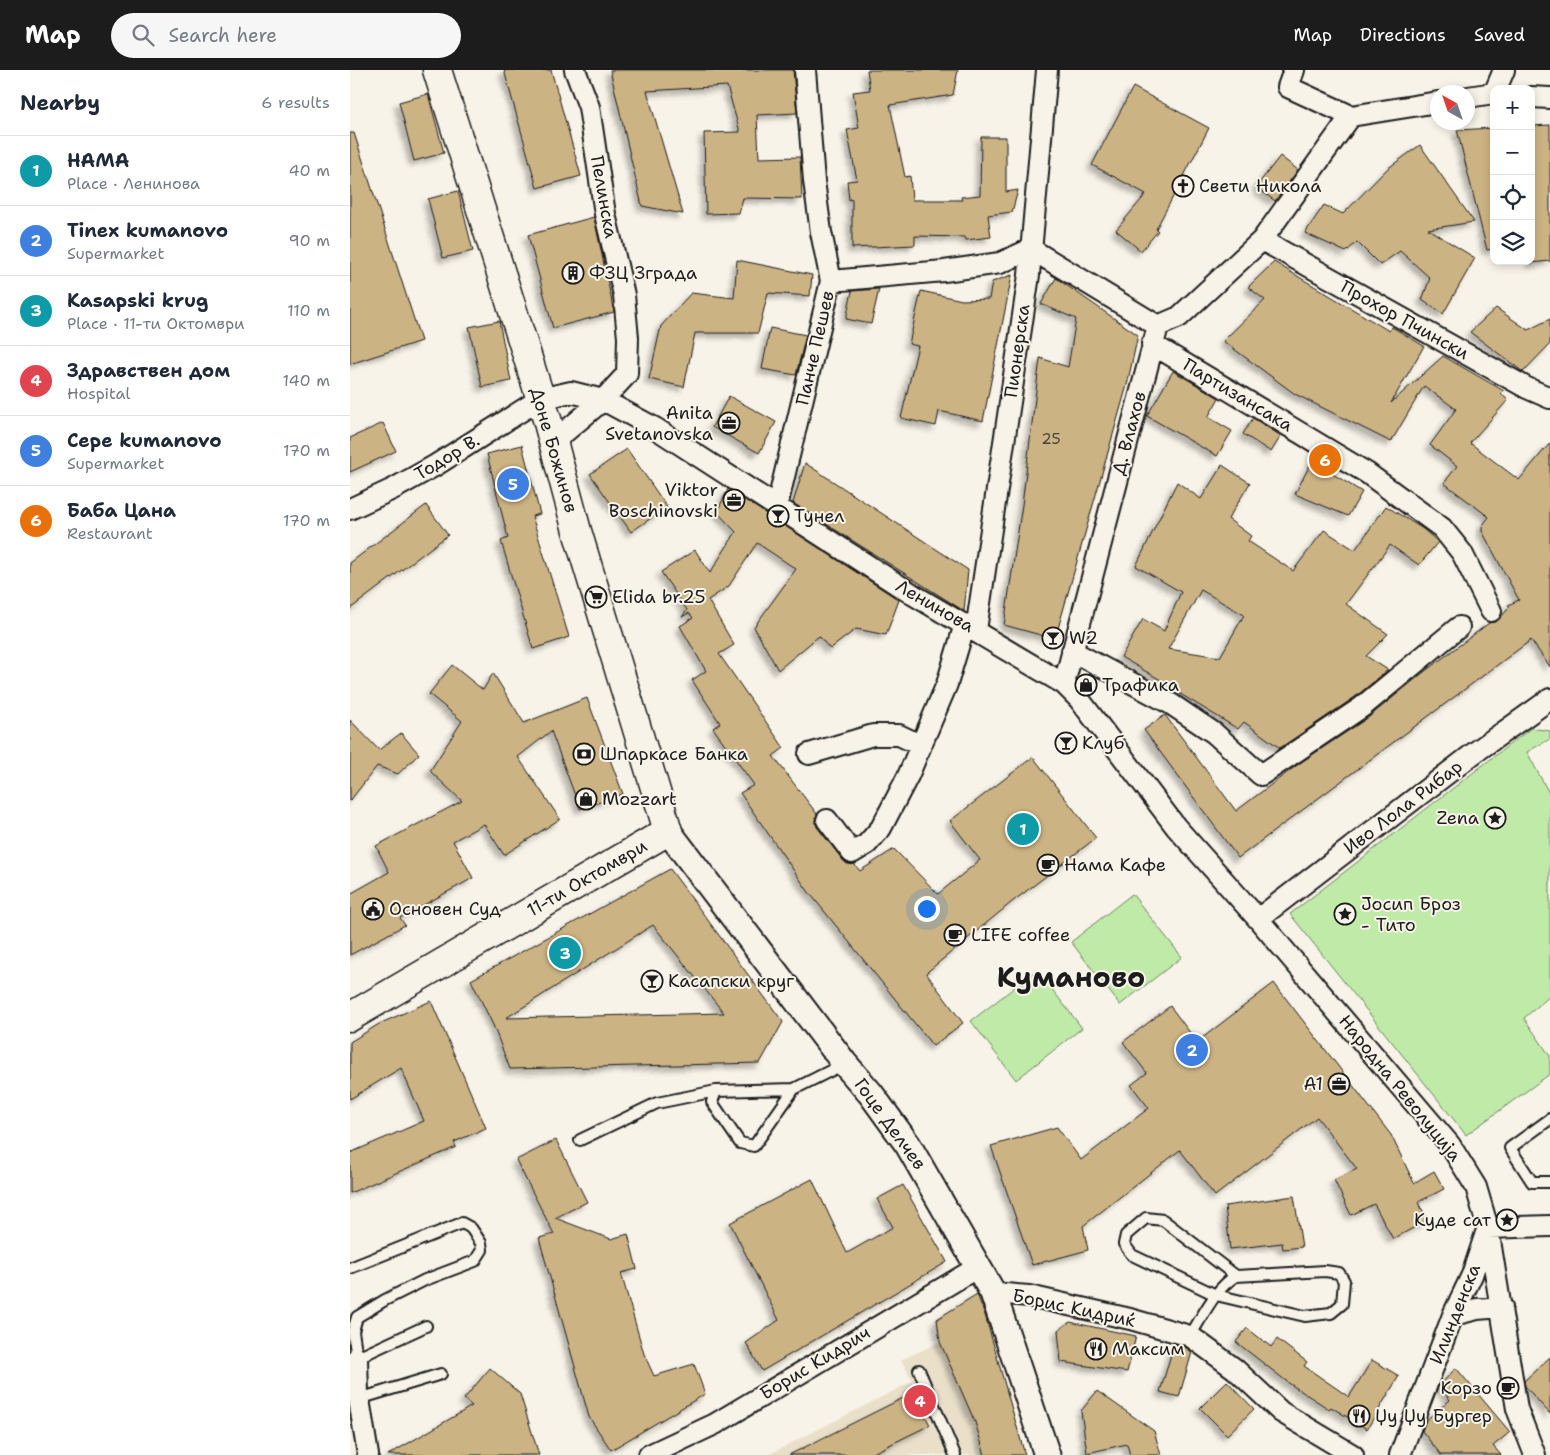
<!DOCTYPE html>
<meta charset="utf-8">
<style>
:root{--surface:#fff;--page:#f6f6f7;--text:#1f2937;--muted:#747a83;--line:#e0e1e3;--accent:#1c1c1c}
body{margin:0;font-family:"Shantell Sans",sans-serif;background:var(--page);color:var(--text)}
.controls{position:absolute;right:15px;top:15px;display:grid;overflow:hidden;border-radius:10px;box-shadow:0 2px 8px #0003}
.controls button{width:45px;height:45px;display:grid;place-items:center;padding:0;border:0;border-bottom:1px solid var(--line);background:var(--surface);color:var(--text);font:25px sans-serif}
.compass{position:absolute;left:1080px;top:15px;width:45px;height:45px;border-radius:50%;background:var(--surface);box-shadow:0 2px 8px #0003;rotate:320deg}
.you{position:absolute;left:576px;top:838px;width:18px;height:18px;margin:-12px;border:4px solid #fff;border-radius:50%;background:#1a73e8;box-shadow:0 0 0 8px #1a73e833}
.badge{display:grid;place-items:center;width:32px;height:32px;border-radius:50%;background:var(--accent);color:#fff;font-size:16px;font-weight:700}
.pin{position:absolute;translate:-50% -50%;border:2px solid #fff;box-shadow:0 1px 5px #0006}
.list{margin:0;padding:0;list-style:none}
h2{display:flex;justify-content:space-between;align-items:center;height:65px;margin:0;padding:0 20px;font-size:21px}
h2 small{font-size:16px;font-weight:400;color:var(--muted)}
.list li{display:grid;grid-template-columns:32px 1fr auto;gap:15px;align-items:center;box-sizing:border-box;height:70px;padding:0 20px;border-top:1px solid var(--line)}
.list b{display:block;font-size:19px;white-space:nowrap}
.list p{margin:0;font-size:16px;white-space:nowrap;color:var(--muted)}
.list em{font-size:16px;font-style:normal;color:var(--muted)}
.icon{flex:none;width:28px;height:28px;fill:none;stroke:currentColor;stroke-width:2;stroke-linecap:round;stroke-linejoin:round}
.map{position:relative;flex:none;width:1200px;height:1385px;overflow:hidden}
header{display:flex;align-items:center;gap:30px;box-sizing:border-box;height:70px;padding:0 25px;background:var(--accent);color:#fff}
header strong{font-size:24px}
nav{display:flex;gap:28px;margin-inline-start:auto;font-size:18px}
.search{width:350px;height:45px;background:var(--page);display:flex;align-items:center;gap:12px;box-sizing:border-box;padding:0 18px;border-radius:28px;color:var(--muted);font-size:19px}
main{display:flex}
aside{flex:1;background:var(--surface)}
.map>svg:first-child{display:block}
.built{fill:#eae0ca}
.green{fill:#bfeaa7;stroke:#6e8362}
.building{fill:#ccb383;stroke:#1c1c1c;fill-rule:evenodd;filter:url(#shadow)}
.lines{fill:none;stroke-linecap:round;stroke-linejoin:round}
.service-casing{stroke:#1c1c1c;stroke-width:14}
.minor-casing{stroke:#1c1c1c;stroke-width:24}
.tertiary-casing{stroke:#1c1c1c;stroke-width:29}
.secondary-casing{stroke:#1c1c1c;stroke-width:31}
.service{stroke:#f7f3e8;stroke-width:10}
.minor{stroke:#f7f3e8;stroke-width:20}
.tertiary{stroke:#f7f3e8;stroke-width:25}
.secondary{stroke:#f7f3e8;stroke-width:28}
.labels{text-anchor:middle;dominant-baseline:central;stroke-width:4;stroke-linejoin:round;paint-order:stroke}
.number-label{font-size:15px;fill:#484236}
.poi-label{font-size:18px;fill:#1c1c1c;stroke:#f7f3e8;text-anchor:start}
.street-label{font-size:18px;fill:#1c1c1c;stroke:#f7f3e8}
.town-label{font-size:28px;font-weight:bold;fill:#1c1c1c;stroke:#f7f3e8}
</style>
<header>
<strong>Map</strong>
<div class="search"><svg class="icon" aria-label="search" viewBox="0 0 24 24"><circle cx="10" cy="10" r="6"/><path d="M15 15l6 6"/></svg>Search here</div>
<nav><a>Map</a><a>Directions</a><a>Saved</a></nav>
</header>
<main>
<aside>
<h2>Nearby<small>6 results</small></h2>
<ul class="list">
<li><span class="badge" style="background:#0f9aa8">1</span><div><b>НАМА</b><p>Place · Ленинова</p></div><em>40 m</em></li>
<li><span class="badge" style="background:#3f7fe0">2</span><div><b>Tinex kumanovo</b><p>Supermarket</p></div><em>90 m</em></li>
<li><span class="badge" style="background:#0f9aa8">3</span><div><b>Kasapski krug</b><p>Place · 11-ти Октомври</p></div><em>110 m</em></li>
<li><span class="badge" style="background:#e0444e">4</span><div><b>Здравствен дом</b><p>Hospital</p></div><em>140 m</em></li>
<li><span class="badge" style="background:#3f7fe0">5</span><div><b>Cepe kumanovo</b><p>Supermarket</p></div><em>170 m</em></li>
<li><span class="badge" style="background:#e8710a">6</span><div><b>Баба Цана</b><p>Restaurant</p></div><em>170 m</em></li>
</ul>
</aside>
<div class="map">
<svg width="1200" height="1385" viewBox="0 0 1200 1385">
<defs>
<filter id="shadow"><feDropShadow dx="-4.5" dy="4.5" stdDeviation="2.5" flood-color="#0004"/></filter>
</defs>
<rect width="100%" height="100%" fill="#f7f3e8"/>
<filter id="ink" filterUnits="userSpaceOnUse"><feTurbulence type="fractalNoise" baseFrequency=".02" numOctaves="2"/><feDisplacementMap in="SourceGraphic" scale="10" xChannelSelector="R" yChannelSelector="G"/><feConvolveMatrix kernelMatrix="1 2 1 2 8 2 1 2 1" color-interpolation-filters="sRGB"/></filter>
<g filter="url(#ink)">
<path class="built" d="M590,1272L625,1352L635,1385H418L563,1311L551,1290Z"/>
<path class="green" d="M1181,658L1200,661V669L1177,682L1200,725V926L1174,948L1200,986V1004L1116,1065L940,844Z
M782,824L832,887L770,935L721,872Z
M687,900L732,958L666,1010L621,951Z"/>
<path class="building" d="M154,0H201L231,106L187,118Z
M260,0H443L447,43L407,45L409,88L450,87L452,129L393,128L389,143L356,144L354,63L390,62L377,16L297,21L333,144L292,136Z
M517,0H608L603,25L540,35L555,107L560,106L562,130H612L611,127L630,125L631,67H656V122L668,120L662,142L638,145L641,167L616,170L615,167L565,166V175L502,178V129L499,130L497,111L507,110L497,60L509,58L503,22L520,20Z
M783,17L859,58L806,159L808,161L791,181L766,160L796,124L742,95Z
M78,24L94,83L64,91L49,32Z
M1200,55V191L1181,193V56Z
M1144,58V179L1137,180L1107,60Z
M0,63H4L71,271L0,294Z
M1070,75L1124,152L1078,159L1125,188L1093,244L1072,230L1080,208L1050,181L1030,195L1007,172L996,182L955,163L974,135L993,144L1037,99Z
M930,86L948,100L925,131L906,117Z
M108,121L123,181L93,188L78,129Z
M244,147L264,242L203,258L178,165Z
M387,190L462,205L460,226L418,223L408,263H345L334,317L299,309L311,256L341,223L384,228Z
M924,192L1039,261L1042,257L1074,276L1041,333L1093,286L1154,321L1151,324L1158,330L1120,373L1169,410L1200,373V597L1181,570L888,788L794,660L815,645L886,741L950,693L1019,647L1074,602L1139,553L1147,551L1160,537L1158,535L1169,530L1132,461V456L1139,447L1094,413L1107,396L1080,375L1106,339L1074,316L1041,372L945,324L873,271L915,230L898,217Z
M662,205L633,351L589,341L586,356L551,348L568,276L559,274L571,221L612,230L639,229L642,212Z
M706,208L788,265L777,315L705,569L654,555L672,435L690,288L718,297L726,249L691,234Z
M529,219L521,254L496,249L502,221Z
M1146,238L1178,260L1200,249V274L1173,302L1120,262Z
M149,251L161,311L132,317L119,257Z
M420,258L456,265L446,305L412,299Z
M823,301L869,328L858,347L882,361L867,386L797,346Z
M379,326L426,352L409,383L362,357Z
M903,348L931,366L921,382L893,364Z
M33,353L46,381L0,402V368Z
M172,375L190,444L182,446L219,567L183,579L151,471L158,468L137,384Z
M277,379L317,437L281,462L240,404Z
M962,391L1012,422L998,446L945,424Z
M455,393L618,500L614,541L443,433Z
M872,395L900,413L878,449L901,466L898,471L943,501L974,460L1005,480L1036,436L1073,459L1088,472L1069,495L1040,475L996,534L1038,564L1016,586L1038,600L1005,627L930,678L894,652L888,659L827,622L828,620L771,587L793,549L814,561L831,522L786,496L827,412L851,429ZM851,520L894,545L870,587L818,579Z
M378,419L549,530L536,565L506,559L480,579L469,566L428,600L404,557L446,499L407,473L379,516L358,530L384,575L369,584L434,678L423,686L467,744L465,751L467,757L493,790L497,794H504L510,801L544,779L588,824L630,790L600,751L683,687L746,768L662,832L576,903L613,953L583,976L458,821L390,723L404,715L363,658L370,653L342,610L356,601L330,556L343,548L339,543L332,547L337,540L311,502L345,480L360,503L386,462L367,442Z
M76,435L98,465L0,539V493Z
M102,595L133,620L143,603L174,653L237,628L273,724L230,739L201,661L168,687L210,749L154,785L134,754L103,771L123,808L50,848L55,855L0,885V824L39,802L26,776L112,731L80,701L112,651L79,624Z
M0,650L29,680L51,663L69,684L48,704L27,696L0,731Z
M320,799L433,952L410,993L160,999L143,955L121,910ZM303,855L374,943L156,948Z
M924,913L1041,1065L1064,1113L1084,1101L1094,1119L1068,1132L1078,1150L1043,1169L1024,1134L1001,1145L984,1110L1007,1099L967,1047L865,1126L830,1080L733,1156L738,1180L682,1195L641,1076L707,1057L731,1090L799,1038L781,1015L797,1003L773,972L820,936L847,972Z
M81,931L136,1058L104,1072L106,1077L0,1123V1083L74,1051L51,998L0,1029V972L29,954Z
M206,1070L237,1132L205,1148L261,1169L278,1164L287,1199L271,1203L294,1284L304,1306L344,1294L355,1324L261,1380L239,1347L189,1168L204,1164L166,1090Z
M462,1109L497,1183L543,1157L527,1129L553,1115L597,1192L412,1301L396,1273L429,1250L380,1153Z
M944,1126L952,1177L933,1179L932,1173L880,1179L875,1136Z
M627,1224L635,1245L675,1385H635L625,1352L590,1272L587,1249Z
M720,1252L786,1266L777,1302L711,1292L708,1260Z
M897,1258L921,1277L927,1269L957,1292L954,1296L999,1327L1022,1290L1049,1306L1017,1359L981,1337L979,1339L940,1314L886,1272Z
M824,1274L835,1277L842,1282L829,1327L810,1322Z
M1200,1287V1344L1175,1316L1174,1311Z
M140,1298L170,1324L189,1385H38L122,1336L114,1329Z
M1106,1298L1160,1362L1143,1376L1151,1385H1091L1072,1361L1076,1350L1100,1330L1089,1316Z
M877,1311L904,1339L877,1365L850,1338Z
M747,1321L804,1361L811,1385H780L777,1374L737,1383L731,1341Z
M563,1323L580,1355L519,1385H439Z"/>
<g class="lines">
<g class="service-casing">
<path id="service" d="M366,1021L362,1032L390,1073L404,1076L444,1019
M1200,1049L1160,1078L1182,1112H1200
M230,1070L307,1033L366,1021L444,1019L494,994
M0,1198L112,1153L121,1158L131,1173L132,1180L125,1191L75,1210L35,1230L7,1247L3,1261L7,1288L76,1256
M840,1266C853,1246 865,1218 886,1206L975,1201L989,1203L994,1211L992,1234L981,1243L955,1246L866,1225L782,1185L774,1174L776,1165L796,1148L813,1150L886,1206
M569,1300L605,1385
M9,1329L91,1304"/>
</g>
<g class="minor-casing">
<path id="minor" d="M944,0L938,17L1001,46
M1146,19L1154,0
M1118,27L1144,23
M1181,27L1200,28
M912,170L1177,318L1200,328
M681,179L808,256L714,614
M481,211L594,201L650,193L681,179
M808,256L829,247L912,170L1001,46L1088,32
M802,274L1017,403L1092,458L1112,483L1141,541
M203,372L253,330L277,304L278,268L274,225L255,144L239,37L225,0
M427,436L481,211L471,162L464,111L455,0
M0,439L45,418L86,395L190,329L221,322L253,330L305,358L562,524L714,614L729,629L826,757L908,849L1100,1075L1126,1117L1138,1158L1167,1339L1185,1385
M626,560L679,205L697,0
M722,581L821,634L864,663L911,705L1012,637L1109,557
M459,684L523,665H549L570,675
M477,750L502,783L517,774L531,758L558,706L597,614L615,554
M908,849L1124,683L1200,629
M1138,1158L1200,1156
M643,1223L679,1226L780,1249L840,1266L885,1299L931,1342L1003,1385
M1103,1245L1127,1239L1152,1237
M7,1288L8,1323L18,1385
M299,1385L365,1354L628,1197
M1050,1385L1103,1245L1122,1205L1137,1160"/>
</g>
<g class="tertiary-casing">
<path id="tertiary" d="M318,761L495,994L521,1024L558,1075L643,1223L697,1385"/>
</g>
<g class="secondary-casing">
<path id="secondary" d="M0,947L318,761L227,461L197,349L87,0"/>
</g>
<use href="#service" class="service"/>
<use href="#minor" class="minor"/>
<use href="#tertiary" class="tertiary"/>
<use href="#secondary" class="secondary"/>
</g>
</g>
<defs>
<g id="church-ring" transform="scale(1.125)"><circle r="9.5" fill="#f7f3e8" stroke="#1c1c1c" stroke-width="1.5"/><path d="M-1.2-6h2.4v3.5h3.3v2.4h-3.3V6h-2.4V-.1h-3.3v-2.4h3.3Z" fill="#1c1c1c"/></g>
<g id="building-ring" transform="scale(1.125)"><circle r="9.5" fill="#f7f3e8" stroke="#1c1c1c" stroke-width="1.5"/><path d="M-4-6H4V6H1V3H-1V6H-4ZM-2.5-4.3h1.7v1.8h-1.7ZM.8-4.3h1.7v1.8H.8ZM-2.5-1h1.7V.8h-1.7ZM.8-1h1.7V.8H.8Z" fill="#1c1c1c"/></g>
<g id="office-ring" transform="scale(1.125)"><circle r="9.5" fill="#f7f3e8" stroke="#1c1c1c" stroke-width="1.5"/><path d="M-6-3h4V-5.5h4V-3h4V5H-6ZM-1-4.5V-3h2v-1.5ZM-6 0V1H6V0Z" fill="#1c1c1c"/></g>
<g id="bar-ring" transform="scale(1.125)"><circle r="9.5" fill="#f7f3e8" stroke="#1c1c1c" stroke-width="1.5"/><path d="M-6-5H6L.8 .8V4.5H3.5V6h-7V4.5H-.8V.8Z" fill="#1c1c1c"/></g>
<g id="supermarket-ring" transform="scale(1.125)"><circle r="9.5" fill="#f7f3e8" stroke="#1c1c1c" stroke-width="1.5"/><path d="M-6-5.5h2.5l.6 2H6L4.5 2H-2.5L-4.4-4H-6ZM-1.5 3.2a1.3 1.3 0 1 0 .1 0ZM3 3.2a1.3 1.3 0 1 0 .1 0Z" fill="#1c1c1c"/></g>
<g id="shop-ring" transform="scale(1.125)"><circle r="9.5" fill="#f7f3e8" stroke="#1c1c1c" stroke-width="1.5"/><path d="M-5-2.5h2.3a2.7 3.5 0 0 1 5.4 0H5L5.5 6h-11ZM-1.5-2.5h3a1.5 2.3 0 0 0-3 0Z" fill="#1c1c1c"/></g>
<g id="bank-ring" transform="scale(1.125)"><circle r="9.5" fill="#f7f3e8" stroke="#1c1c1c" stroke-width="1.5"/><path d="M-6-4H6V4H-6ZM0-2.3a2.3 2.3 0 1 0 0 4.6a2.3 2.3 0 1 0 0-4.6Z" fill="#1c1c1c"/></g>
<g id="sight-ring" transform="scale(1.125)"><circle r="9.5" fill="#f7f3e8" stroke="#1c1c1c" stroke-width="1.5"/><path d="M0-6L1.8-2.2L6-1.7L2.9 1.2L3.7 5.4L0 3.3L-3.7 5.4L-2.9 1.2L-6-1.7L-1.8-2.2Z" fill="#1c1c1c"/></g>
<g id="cafe-ring" transform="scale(1.125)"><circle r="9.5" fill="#f7f3e8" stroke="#1c1c1c" stroke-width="1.5"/><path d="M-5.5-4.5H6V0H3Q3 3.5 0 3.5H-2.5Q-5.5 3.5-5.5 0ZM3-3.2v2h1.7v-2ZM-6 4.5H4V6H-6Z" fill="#1c1c1c"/></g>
<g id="civic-ring" transform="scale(1.125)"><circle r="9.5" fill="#f7f3e8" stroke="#1c1c1c" stroke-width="1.5"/><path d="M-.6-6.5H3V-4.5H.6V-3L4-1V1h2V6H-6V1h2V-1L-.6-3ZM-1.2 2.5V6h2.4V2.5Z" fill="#1c1c1c"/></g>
<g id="restaurant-ring" transform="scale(1.125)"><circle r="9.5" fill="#f7f3e8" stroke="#1c1c1c" stroke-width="1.5"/><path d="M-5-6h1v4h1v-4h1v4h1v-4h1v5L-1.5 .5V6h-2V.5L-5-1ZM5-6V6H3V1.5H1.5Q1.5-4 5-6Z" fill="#1c1c1c"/></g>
</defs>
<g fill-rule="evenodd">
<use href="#church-ring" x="833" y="116"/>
<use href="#building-ring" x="223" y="203"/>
<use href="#office-ring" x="379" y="353"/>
<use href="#office-ring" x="384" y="430"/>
<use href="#bar-ring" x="428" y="446"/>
<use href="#supermarket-ring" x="246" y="527"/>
<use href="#bar-ring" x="703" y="568"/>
<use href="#shop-ring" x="736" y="615"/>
<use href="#bar-ring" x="716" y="673"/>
<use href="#bank-ring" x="234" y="684"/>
<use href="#shop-ring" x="236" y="729"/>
<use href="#sight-ring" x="1145" y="748"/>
<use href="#cafe-ring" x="698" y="795"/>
<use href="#civic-ring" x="23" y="839"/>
<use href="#sight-ring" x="995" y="844"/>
<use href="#cafe-ring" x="605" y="865"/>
<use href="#bar-ring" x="302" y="911"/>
<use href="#office-ring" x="989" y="1014"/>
<use href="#sight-ring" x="1157" y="1150"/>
<use href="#restaurant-ring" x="746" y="1279"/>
<use href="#cafe-ring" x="1158" y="1318"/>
<use href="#restaurant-ring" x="1009" y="1346"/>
</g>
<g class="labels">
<g class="number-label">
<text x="701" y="369">25</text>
</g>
<g class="poi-label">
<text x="849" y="116">Свети Никола</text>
<text x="239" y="203">ФЗЦ Зграда</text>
<text x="363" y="343" text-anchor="end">Anita<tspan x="363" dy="21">Svetanovska</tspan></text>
<text x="368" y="420" text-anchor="end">Viktor<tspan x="368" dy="21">Boschinovski</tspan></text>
<text x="444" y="446">Тунел</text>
<text x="262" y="527">Elida br.25</text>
<text x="719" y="568">W2</text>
<text x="752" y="615">Трафика</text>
<text x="732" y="673">Клуб</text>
<text x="250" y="684">Шпаркасе Банка</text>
<text x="252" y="729">Mozzart</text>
<text x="1129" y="748" text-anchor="end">Zena</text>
<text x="714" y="795">Нама Кафе</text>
<text x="1011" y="834">Јосип Броз<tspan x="1011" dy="21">- Тито</tspan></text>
<text x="39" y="839">Основен Суд</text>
<text x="621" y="865">LIFE coffee</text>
<text x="318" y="911">Касапски круг</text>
<text x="973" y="1014" text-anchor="end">A1</text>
<text x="1141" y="1150" text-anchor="end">Куде сат</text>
<text x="762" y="1279">Максим</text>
<text x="1142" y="1318" text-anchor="end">Корзо</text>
<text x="1025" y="1346">Џу Џу Бургер</text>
</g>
<g class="street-label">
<text transform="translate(254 127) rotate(80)">Пелинска</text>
<text transform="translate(1055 250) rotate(29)">Прохор Пчински</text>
<text transform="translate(465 278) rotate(-77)">Панче Пешев</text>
<text transform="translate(667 281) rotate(-82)">Пионерска</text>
<text transform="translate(888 325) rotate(31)">Партизансака</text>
<text transform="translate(779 363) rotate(-75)">Д. Влахов</text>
<text transform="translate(204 380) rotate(74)">Доне Божинов</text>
<text transform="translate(97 387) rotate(-31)">Тодор В.</text>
<text transform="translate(585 536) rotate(30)">Ленинова</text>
<text transform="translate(1053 737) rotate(-37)">Иво Лола Рибар</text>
<text transform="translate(237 808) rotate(-30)">11-ти Октомври</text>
<text transform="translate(1050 1018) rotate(51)">Народна Револуција</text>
<text transform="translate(540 1054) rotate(54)">Гоце Делчев</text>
<text transform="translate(724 1238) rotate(12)">Борис Кидриќ</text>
<text transform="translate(1105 1244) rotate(-68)">Илинденска</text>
<text transform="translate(465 1293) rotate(-31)">Борис Кидрич</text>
</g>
<g class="town-label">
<text x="721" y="907">Куманово</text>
</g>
</g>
</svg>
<div class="controls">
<button>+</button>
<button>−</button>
<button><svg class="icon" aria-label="locate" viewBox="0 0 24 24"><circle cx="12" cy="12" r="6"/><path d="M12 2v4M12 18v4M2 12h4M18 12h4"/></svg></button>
<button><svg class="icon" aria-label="layers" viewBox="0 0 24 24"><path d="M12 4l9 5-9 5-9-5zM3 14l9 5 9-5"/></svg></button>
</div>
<svg class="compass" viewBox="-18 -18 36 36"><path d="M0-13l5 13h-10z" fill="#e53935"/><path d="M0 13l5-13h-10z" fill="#747a83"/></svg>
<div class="you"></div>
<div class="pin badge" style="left:673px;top:759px;background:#0f9aa8">1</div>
<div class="pin badge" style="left:842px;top:980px;background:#3f7fe0">2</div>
<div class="pin badge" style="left:215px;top:883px;background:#0f9aa8">3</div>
<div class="pin badge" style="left:570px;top:1331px;background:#e0444e">4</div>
<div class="pin badge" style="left:163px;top:414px;background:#3f7fe0">5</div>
<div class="pin badge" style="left:975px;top:390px;background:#e8710a">6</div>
</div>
</main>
